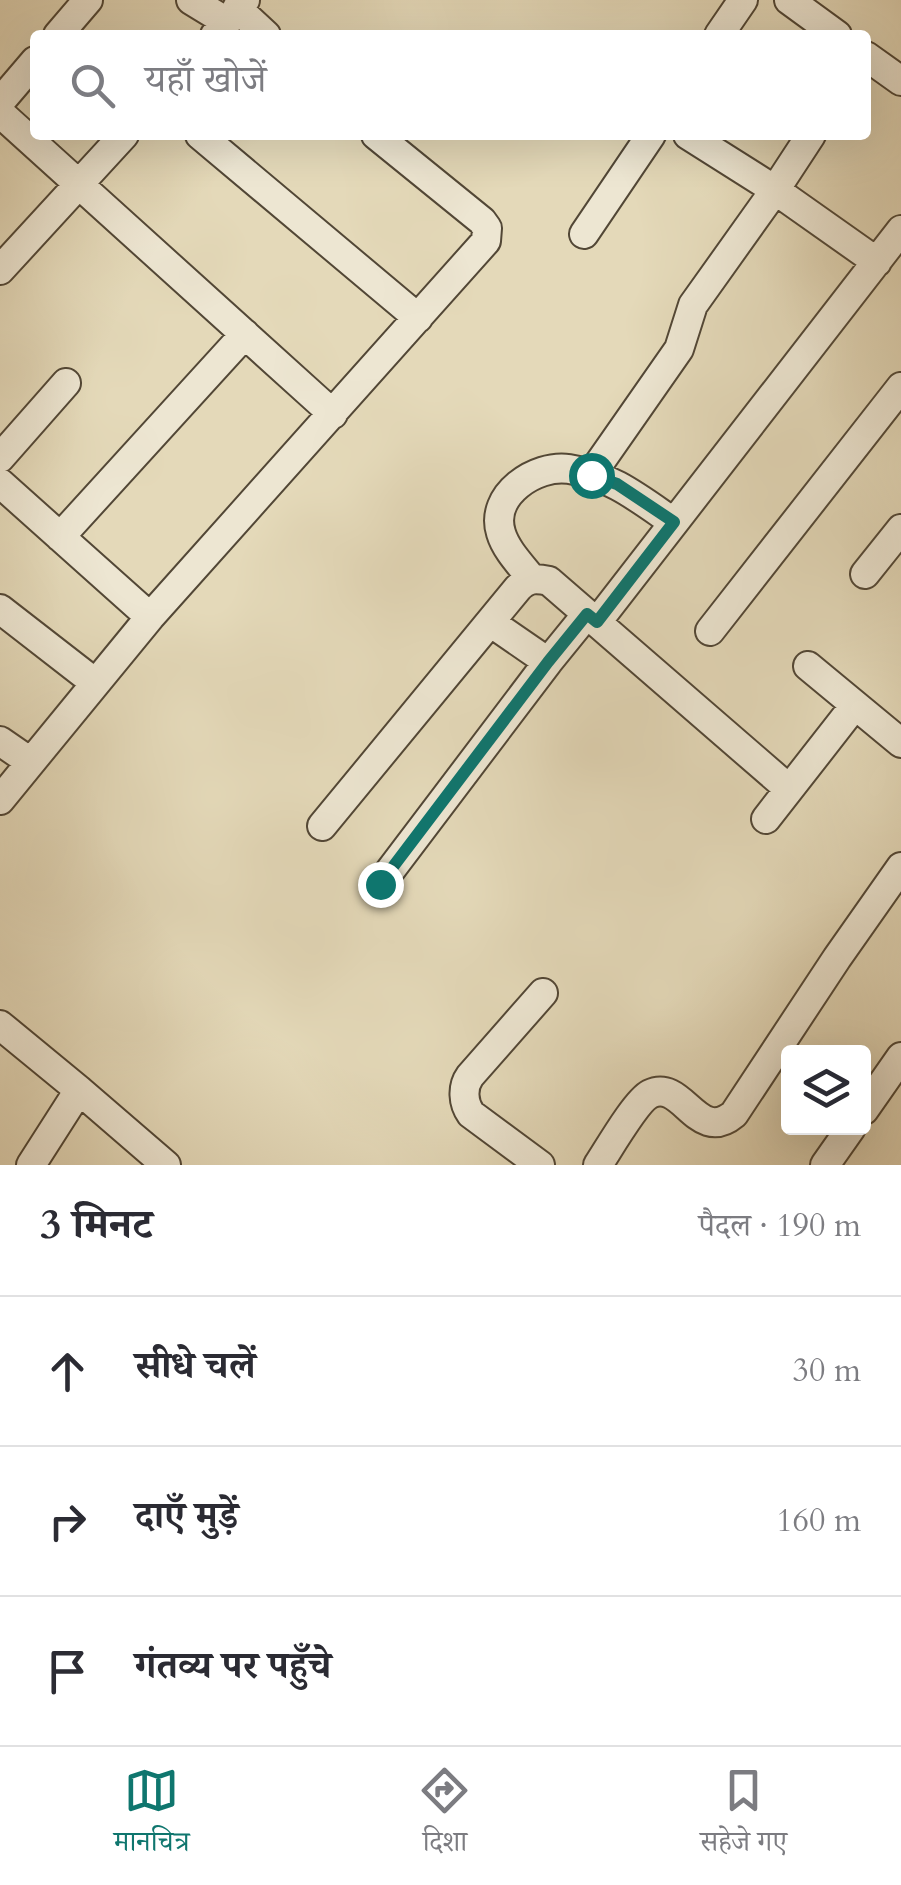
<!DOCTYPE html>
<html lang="hi">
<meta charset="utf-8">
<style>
:root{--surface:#fff;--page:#f7f7f7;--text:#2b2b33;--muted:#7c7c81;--line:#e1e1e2;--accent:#0f766e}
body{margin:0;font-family:Cardo,"Noto Serif Devanagari",serif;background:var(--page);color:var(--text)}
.controls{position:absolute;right:30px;bottom:30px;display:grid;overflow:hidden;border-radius:10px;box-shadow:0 10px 40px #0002}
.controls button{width:90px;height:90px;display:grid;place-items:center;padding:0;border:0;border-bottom:2px solid var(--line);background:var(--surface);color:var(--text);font:50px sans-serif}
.stop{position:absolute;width:30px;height:30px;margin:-22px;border:8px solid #0f766e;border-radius:50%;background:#fff}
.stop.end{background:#0f766e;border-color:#fff;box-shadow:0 2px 10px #0008}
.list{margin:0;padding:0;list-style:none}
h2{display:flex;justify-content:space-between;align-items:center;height:130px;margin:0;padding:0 40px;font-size:42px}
h2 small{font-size:32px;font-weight:400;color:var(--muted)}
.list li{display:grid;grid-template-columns:65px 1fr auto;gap:30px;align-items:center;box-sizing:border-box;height:150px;padding:0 40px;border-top:2px solid var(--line)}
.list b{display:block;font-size:38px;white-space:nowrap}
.list em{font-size:32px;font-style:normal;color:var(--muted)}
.icon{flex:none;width:55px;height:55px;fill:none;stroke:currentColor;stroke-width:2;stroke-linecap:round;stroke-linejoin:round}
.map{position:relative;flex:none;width:901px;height:1165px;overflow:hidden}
.search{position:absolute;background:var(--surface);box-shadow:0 10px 40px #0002;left:30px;right:30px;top:30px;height:110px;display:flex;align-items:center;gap:25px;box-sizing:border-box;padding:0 35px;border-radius:10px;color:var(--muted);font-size:38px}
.sheet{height:580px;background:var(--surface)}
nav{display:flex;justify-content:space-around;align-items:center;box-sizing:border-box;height:140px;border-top:2px solid var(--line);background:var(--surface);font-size:28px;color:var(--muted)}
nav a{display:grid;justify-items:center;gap:5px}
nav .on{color:var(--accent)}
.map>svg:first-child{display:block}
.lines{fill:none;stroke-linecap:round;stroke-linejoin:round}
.minor-casing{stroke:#524736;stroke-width:32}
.minor{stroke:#ede6d2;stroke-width:28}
.route{stroke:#0f766e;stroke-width:12}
</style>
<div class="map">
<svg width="901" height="1165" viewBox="0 0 901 1165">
<rect width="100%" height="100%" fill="#e4d9b9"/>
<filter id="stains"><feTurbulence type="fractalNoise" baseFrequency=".002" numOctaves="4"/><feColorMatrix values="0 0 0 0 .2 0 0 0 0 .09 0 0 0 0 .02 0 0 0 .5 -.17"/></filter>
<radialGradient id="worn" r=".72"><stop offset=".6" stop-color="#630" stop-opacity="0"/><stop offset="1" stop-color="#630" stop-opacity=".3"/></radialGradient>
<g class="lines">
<g class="minor-casing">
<path id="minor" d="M191,0L227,22
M789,0L837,35
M237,8L266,35
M58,35L88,0
M215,35L245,0
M719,35L743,0
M866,56L901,81
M0,102L35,61
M0,113L333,414
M200,135L418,318
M688,135L775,190L877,262
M584,234L651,135
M0,270L124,135
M0,458L66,383
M591,475L679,349L693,305L775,190L811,135
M0,483L150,617
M60,537L245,334
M865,574L901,529
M532,579C521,565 506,550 501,533C489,495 536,464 569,469C610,475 641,500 673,522
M0,609L94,682
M490,622L548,662
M597,622L901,230
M710,631L901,387
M808,666L901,743
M0,741L29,761
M0,800L150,617L486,241L487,228L482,221L376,135
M766,819L855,705
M322,826L518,588C528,578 535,578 549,581L789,789
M380,884L548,662L587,614
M0,1025L79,1090L166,1165
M864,1110L901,1057
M31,1165L79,1090
M540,1165L471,1114C463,1103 462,1087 470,1076L543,993
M598,1165C608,1150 636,1101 650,1094C683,1078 697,1145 734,1114L837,958L901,867
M825,1165L851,1128"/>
</g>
<use href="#minor" class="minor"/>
</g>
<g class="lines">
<path class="route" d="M380,884L548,662L587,614L597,622L674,522L617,484L591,475"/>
</g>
<rect width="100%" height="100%" filter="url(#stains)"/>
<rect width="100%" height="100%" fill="url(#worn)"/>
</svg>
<div class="controls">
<button><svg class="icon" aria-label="layers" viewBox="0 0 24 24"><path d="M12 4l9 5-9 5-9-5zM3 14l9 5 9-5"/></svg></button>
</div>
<div class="stop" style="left:591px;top:475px"></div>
<div class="stop end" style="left:380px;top:884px"></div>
<div class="search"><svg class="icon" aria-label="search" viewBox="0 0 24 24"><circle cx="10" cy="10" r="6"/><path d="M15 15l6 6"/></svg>यहाँ खोजें</div>
</div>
<section class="sheet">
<h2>3 मिनट<small>पैदल · 190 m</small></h2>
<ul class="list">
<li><svg class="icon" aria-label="ahead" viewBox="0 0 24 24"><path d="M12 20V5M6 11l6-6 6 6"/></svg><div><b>सीधे चलें</b></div><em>30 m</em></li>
<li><svg class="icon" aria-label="right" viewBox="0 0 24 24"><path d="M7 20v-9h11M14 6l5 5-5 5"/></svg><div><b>दाएँ मुड़ें</b></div><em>160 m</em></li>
<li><svg class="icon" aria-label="arrive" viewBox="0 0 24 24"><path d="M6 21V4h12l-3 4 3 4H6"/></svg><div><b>गंतव्य पर पहुँचे</b></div></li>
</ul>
</section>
<nav>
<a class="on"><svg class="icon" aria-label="map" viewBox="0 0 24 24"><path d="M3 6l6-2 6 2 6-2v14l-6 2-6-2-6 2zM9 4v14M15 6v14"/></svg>मानचित्र</a>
<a><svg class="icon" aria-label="directions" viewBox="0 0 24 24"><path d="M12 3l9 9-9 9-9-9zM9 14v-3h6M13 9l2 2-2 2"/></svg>दिशा</a>
<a><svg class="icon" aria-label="saved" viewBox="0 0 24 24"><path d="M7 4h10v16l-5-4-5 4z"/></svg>सहेजे गए</a>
</nav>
